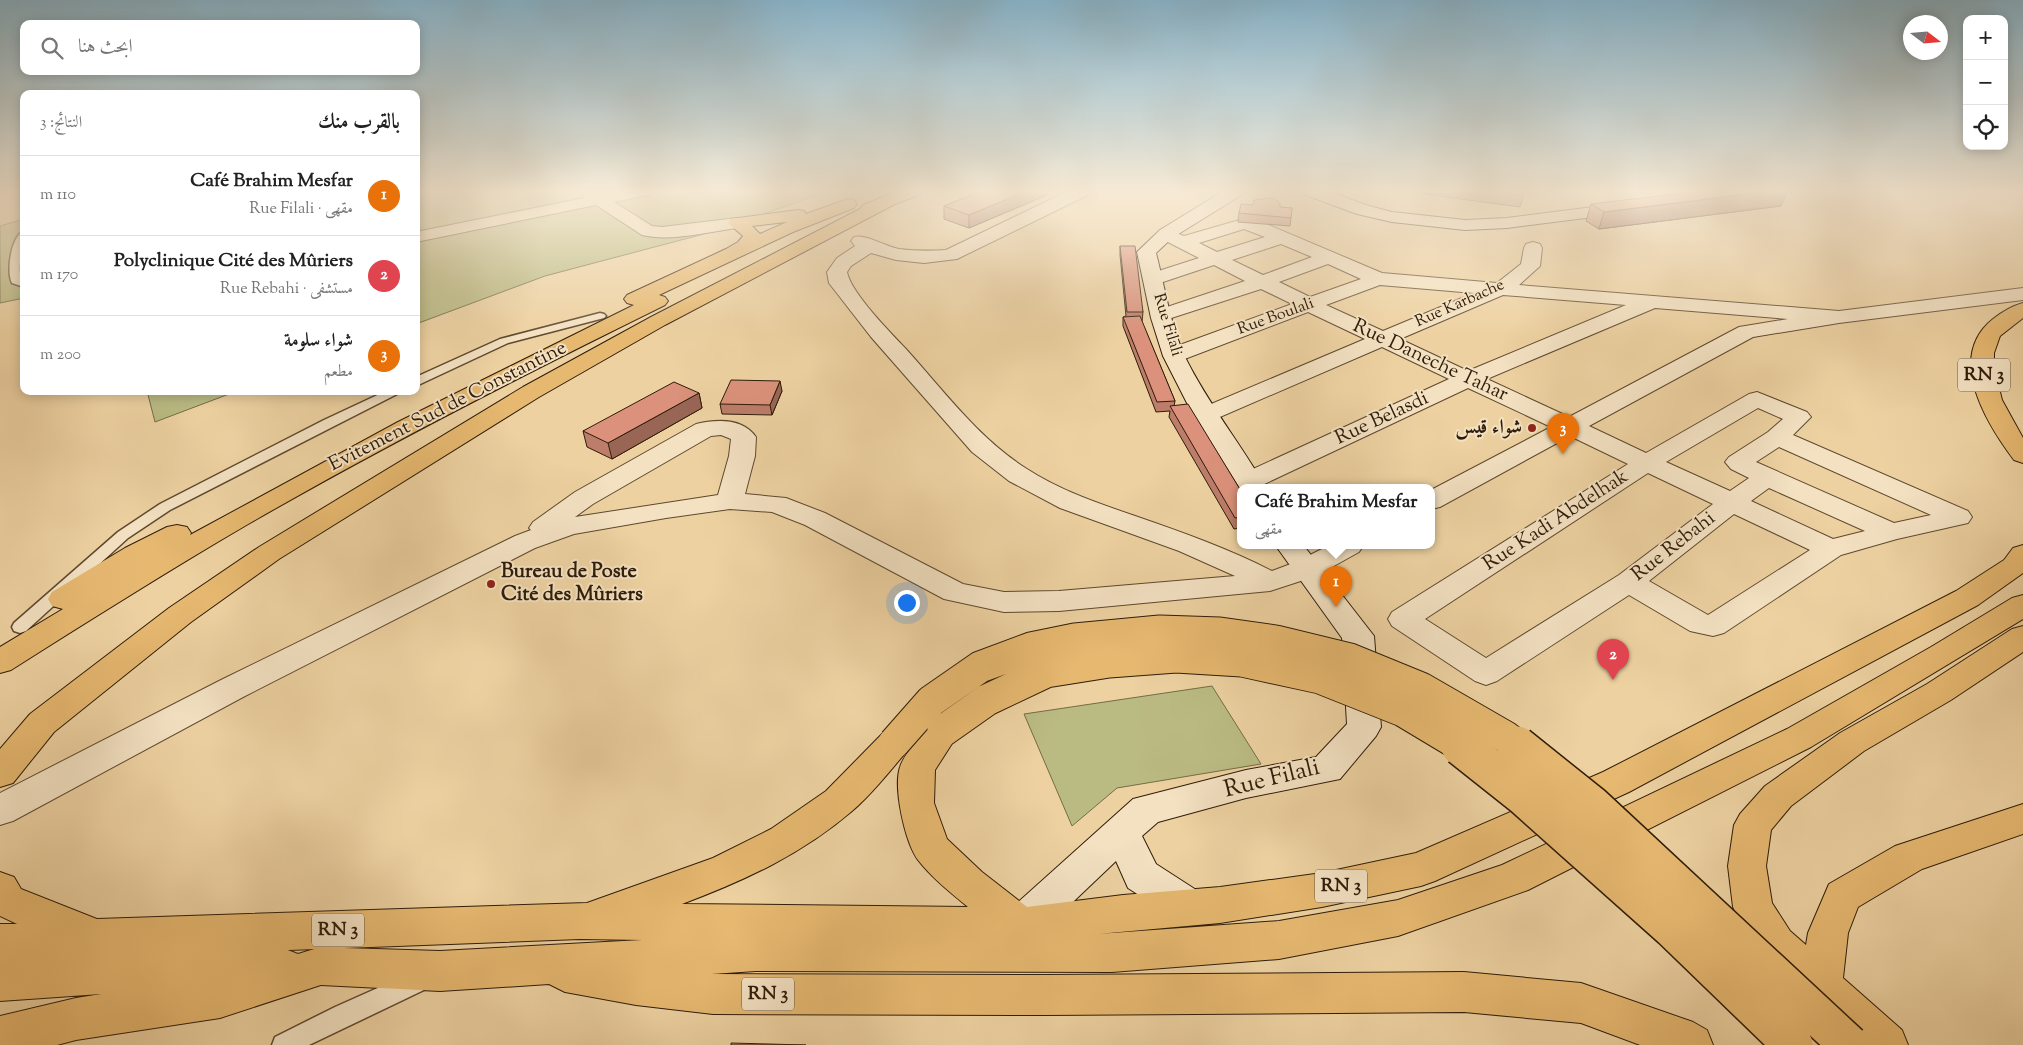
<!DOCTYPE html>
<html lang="ar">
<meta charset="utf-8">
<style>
:root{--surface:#fff;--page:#f6f6f6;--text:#222;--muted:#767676;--line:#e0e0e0;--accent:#8f2418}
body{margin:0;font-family:"Sorts Mill Goudy",Amiri,serif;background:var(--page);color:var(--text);direction:rtl}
.controls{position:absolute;right:15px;top:15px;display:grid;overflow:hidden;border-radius:10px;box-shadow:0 2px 12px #0003}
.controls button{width:45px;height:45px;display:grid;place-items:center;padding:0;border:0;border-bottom:1px solid var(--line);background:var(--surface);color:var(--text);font:25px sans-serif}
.compass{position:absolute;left:1903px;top:15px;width:45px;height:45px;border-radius:50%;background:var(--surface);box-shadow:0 2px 12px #0003;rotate:106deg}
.you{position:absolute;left:906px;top:602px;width:18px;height:18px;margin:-12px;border:4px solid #fff;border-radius:50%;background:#1a73e8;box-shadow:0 0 0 8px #1a73e833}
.badge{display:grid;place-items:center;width:32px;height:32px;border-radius:50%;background:var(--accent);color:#fff;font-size:16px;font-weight:700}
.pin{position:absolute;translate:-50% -41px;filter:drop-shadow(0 1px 2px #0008)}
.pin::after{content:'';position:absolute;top:26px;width:18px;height:15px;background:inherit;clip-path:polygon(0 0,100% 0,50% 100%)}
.popup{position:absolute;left:1237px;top:484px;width:198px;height:65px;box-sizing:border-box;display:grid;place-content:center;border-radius:10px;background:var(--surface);filter:drop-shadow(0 1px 4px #0005);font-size:16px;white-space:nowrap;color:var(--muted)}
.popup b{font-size:19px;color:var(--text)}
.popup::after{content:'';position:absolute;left:50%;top:100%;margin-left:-10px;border:10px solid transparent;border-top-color:var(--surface)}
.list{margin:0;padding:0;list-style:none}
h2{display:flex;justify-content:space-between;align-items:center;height:65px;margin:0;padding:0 20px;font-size:21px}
h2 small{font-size:16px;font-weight:400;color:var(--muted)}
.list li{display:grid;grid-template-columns:32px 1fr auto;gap:15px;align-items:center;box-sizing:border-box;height:80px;padding:0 20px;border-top:1px solid var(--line)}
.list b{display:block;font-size:19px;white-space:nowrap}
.list p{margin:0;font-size:16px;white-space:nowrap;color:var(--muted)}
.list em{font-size:16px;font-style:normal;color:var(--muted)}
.icon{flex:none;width:28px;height:28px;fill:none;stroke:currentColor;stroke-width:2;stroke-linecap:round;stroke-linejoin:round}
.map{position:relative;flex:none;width:2023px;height:1045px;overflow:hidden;direction:ltr}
.search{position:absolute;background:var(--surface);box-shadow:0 2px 12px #0003;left:20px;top:20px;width:400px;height:55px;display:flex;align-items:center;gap:12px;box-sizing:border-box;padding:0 18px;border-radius:10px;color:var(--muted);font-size:19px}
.panel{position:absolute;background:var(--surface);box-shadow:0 2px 12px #0003;left:20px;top:90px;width:400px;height:305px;border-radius:10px;direction:rtl}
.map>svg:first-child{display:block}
.green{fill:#babb83;stroke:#746c46}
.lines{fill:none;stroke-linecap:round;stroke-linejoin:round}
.lane-casing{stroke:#5e492f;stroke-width:3}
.street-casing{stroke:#5e492f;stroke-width:2}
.secondary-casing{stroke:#2e1c09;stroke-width:2}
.primary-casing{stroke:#2e1c09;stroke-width:2}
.highway-casing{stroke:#2e1c09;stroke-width:2}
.lane{fill:#f3e1c2;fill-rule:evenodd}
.street{fill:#f3e1c2;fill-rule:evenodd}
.secondary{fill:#f3e1c2;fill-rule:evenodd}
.primary{fill:#e6b870;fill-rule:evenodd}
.highway{fill:#e6b870;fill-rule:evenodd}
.primary-bridge-far1-casing{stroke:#2e1c09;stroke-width:33;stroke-linecap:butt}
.primary-bridge-casing{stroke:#2e1c09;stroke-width:42;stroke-linecap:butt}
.primary-bridge-far1{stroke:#e6b870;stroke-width:31}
.primary-bridge{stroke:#e6b870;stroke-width:39}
.wall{fill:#bc7d6a;stroke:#2e1c09}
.shaded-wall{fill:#996656;stroke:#2e1c09}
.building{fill:#db917b;stroke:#2e1c09}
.poi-dot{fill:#8f2418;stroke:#f3e1c2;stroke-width:2}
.labels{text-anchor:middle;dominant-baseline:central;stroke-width:4;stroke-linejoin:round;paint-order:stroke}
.far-street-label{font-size:16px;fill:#2e1c09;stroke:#f3e1c2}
.shield{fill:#f3e1c2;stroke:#695740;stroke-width:1}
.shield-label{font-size:19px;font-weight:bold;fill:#2e1c09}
.street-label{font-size:20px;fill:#2e1c09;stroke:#f3e1c2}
.poi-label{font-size:20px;font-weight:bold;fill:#2e1c09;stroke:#f3e1c2;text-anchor:end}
.near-street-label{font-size:24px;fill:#2e1c09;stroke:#f3e1c2}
</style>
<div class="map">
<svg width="2023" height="1045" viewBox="0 0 2023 1045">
<rect width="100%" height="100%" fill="#edd1a1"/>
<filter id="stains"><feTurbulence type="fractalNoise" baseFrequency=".004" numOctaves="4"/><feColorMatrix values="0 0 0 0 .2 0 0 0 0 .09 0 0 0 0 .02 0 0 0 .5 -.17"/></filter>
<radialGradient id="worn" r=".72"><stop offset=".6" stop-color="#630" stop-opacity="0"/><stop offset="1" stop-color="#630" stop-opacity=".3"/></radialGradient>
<path class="green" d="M416,190H832L715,231L545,276L416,324Z
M24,219V298L0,303V226Z
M147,391H237L155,422Z
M1212,686L1261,764L1117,788L1072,826L1024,714Z"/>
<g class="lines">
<g class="lane-casing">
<path id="lane" d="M24,231C24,247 17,264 21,279L24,280V287L12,283C6,272 11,236 24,231Z
M600,313L604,314L606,316L604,318L508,343L416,386V377L500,339Z
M386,391H403L170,510L128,538L26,631L20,633L14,631L12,627L14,623L118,532L160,504L324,420Z
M418,970L426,973L430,981L426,989L309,1045H272L275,1037L335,1007Z"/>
</g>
<g class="street-casing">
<path id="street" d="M585,190H595L602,194L620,190H654L652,194L614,202L652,226L662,227L737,218L743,219L746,223L743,227L737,228C708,232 670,242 642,235L596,205L416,242V232L584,198L582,194Z
M1070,190H1092L1090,194L957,259L924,263L896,260L871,253L851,266L847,272C851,293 890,332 906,349C944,391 979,439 1027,469C1061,491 1100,504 1138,517C1184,533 1229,549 1272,571L1296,562L1328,546H1363L1359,552L1316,576L1270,591L1059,611L1004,612L944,599L805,525L772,512L730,509L666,518L574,534L535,548L245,696L13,821L0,825V793L221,680L515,536L531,530L529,528L533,522L575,492L696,424C717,419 743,418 756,437L755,456L745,494L786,498L825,513L963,584L1004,592L1059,591L1235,576L1179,551L1060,508L1009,481L972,452L871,337L829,283L827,272L837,258L855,246L851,241L854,237C866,234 884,246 899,249C915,251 930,251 946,250ZM721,435L731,439L729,456L718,495L575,517L593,504L711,436Z
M1243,219L1257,220L1382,273L1497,283L1521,264L1524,248L1526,244L1533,242L1540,244L1542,248L1540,266L1519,285L1839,311L2023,288V300L1839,323L1753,337L1589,426L1646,453L1749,394L1757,392L1807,412L1811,417L1793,435L1968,511L1972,517L1968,523L1897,539L1841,555L1724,633L1713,636L1690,631L1629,595L1497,681L1486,685L1475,681L1392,626L1388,619L1392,612L1628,464L1570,436L1440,507L1431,509V490L1551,427L1468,388L1258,487L1251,488L1240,487L1236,481L1240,475L1449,379L1382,347L1213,420L1205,422L1197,420L1193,415L1197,410L1365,339L1308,312L1182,360L1174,362L1166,360L1163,355L1166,350L1292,304L1261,289L1162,321L1155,319L1152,315L1155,311L1245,281L1214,265L1160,283L1153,285L1146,283L1143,279L1146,275L1199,258L1160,238L1157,234L1160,230L1166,229L1184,236ZM1244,229L1265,237L1217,252L1199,243ZM1281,244L1312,257L1263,275L1232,260ZM1328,264L1361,279L1310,297L1279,282ZM1380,285L1474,293L1383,331L1326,305ZM1503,295L1626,305L1468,371L1400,339ZM1655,308L1788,319L1739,327L1569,417L1487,379ZM1758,408L1783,419L1768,432L1729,457L1725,462L1731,469L1749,478L1730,491L1666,462ZM1779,447L1931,515L1894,523L1756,462ZM1648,473L1713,504L1619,575L1486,658L1425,619ZM1769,488L1865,531L1833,539L1751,501ZM1734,514L1810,550L1708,615L1649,581Z"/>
</g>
<g class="secondary-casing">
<path id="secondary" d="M1225,190H1245L1243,194L1172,238L1156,253C1165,288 1170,324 1185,357C1208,404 1241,444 1266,488L1241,490L1189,407L1163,356L1151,318L1137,252L1160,230Z
M1301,190H1325L1369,206L1392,212L1465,220L1507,218L1625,203L1631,204L1634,208L1631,212L1625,213L1507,228L1465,230L1392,222L1357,214L1303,194Z
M1276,546H1304L1374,636L1381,727L1376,736L1340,779L1246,798L1158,822L1142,836L1156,864L1204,895L1210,907L1204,919L1190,925L1176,919L1128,888L1116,861L1034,939L1020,944L1006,939L1000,926L1006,913L1133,799L1246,770L1316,757L1347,724L1342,638Z"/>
</g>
<g class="primary-casing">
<path id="primary" d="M2023,303V318L2000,336L1994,353V368L2002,400L2023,438V463L2014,460C1987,424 1945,357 1993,319C2002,312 2012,306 2023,303Z
M2023,545V573L1978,605L1629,792L1435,881L1421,886L1322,907L1220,923L1098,934L1279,921L1398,900L1502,865L1787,729L1931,647L2012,598L2023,595V619L1811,747L1528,890L1398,936L1279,959L1112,972L756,971L712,974L1046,975L1464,972L1581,983L1693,1022L1707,1030L1713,1045H1640L1581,1023L1464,1012L1046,1015L713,1014L636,1005L565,992L549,984L440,991L321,985L306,980L300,966L306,952L316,949L97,957L82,951L76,938L82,925L97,919L587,903L713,858L771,829L826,791L882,734L894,730L906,734L911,743L906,752C889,772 872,794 852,811C802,854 744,881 682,904L968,907C951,893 931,877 918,860C905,842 893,788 900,767C903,757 912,747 919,739C931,722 934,715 955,722L960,731L935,770L934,803L947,839L982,872L1027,907L1123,895L1220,887L1322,873L1416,853L1603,772L1956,591L2004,560L2013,548ZM580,939L642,940L440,951L344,948Z
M2023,626V652L1951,700L1864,751L1791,806L1771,830L1766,866L1772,903L1790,931L1806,945L1808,933L1829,884L1895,846L2023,804V834L1922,869L1858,907L1848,933L1843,978L1902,1030L1908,1045H1854L1760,957L1739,919L1733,907L1728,866L1734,825L1740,814L1765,786L1840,733L1927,684L2012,629Z"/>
</g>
<g class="highway-casing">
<path id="highway" d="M900,190H923L921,194L893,205L665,325L539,397L279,559L191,622L54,732L13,783L0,787V749L30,714L169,608L259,547L523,387L651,317L860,209L863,205Z
M848,199L854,200L857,204L854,208L793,232L659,295L665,297L668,301L665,305C525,374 385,445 250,523C169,570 90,620 11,670L0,673V647L63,609L52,606L48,599L52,592L125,548L167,527L177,525L187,527L191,533L190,535L398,422L634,305L627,303L624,299L627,295L726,249L738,242L743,236L728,223L731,219L798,210L804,211L806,214ZM787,222L760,234L752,226Z
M0,872L14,877L21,889L112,925L118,938L112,951L100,955L285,949L298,954L321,947L336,952L342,966L336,980L220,1018L76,1040L57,1045H0V1016L76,998L101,994L0,1001V924H17L0,916Z"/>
</g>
<use href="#lane" class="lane"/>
<use href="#street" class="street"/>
<use href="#secondary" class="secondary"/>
<use href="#primary" class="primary"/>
<use href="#highway" class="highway"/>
<g class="primary-bridge-far1-casing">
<path id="primary-bridge-far1" d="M943,731L987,700L1046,672L1109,662L1176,657L1242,661L1320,678L1403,711L1463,747
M894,743L931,701L980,667L1031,648L1075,639L1160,631L1220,633L1276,641L1350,659L1421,688L1506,737L1519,747"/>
</g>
<g class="primary-bridge-casing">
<path id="primary-bridge" d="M1461,746L1524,796L1672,928L1793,1045
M1517,746L1592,806L1849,1045"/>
</g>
<use href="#primary-bridge-far1" class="primary-bridge-far1"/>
<use href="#primary-bridge" class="primary-bridge"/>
</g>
<path class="wall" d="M984,190H1047V195L969,228L944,219V206Z
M1394,190H1525L1520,207Z
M1591,204L1781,206L1599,229L1586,221Z
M1280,207L1292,208L1290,226L1238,222L1239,213Z
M1120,246L1143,312L1142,322L1175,401L1174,406L1241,491V528L1234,529L1169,417L1170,411L1156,412L1123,326V317L1126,316L1120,255Z
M782,391L772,415L722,414L720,404Z
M699,393L702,408L612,459L587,447L583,431Z"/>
<path class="shaded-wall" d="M1029,190H1047V195L969,228V215Z
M1780,190H1788L1781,206L1599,229L1604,212Z
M780,381L782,391L772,415L770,405Z
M699,393L702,408L612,459L608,443Z"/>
<path class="building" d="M984,190H1029L969,215L944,206Z
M1709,190H1780L1604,212L1591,204Z
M1273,198L1280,203V207L1292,208L1291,218L1239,213L1241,204L1253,205L1254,200Z
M1120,246H1135L1143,312H1127Z
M1140,316L1175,401L1157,402L1123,317Z
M731,380L780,381L770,405L720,404Z
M674,382L699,393L608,443L583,431Z
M1188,404L1241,491V517L1235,518L1170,406Z
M731,1043L806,1045H731Z"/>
<linearGradient id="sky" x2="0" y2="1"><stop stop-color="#88b5cc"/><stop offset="0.57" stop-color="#f7ead5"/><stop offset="1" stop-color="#f7ead5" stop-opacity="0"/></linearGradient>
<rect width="2023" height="336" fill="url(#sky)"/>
<g class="poi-dot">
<circle cx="1532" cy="428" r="5"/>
<circle cx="491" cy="584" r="5"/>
</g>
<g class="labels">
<g class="far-street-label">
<text transform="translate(1460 304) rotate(-24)">Rue Karbache</text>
<text transform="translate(1276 317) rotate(-20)">Rue Boulali</text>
<text transform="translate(1167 325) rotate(73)">Rue Filali</text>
</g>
<g class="shield">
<rect x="1958" y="358.5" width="52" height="33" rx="4"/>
<rect x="1315" y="869.5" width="52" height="33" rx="4"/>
<rect x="312" y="913.5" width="52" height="33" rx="4"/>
<rect x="742" y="977.5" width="52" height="33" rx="4"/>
</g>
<g class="shield-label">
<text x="1984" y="375">RN 3</text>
<text x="1341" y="886">RN 3</text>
<text x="338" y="930">RN 3</text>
<text x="768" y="994">RN 3</text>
</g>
<g class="street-label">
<text transform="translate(1430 361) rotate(25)">Rue Daneche Tahar</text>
<text transform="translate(448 407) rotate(-27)">Evitement Sud de Constantine</text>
<text transform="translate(1382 419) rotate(-25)">Rue Belasdi</text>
<text transform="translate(1556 521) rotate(-33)">Rue Kadi Abdelhak</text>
<text transform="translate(1674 547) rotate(-38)">Rue Rebahi</text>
</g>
<g class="poi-label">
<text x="1522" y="428">شواء قيس</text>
<text x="501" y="572" text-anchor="start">Bureau de Poste<tspan x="501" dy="23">Cité des Mûriers</tspan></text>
</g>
<g class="near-street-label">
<text transform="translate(1272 779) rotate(-14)">Rue Filali</text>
</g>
</g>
<rect width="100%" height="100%" filter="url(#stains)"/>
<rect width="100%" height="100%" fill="url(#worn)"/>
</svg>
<div class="controls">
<button>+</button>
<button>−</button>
<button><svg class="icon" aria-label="locate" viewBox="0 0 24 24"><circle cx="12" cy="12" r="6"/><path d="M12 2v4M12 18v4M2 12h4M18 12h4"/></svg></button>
</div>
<svg class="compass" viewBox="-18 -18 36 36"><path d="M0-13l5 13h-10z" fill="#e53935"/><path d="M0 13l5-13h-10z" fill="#767676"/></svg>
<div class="you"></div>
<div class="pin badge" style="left:1336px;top:607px;background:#e8710a">1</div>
<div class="popup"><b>Café Brahim Mesfar</b>مقهى</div>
<div class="pin badge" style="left:1613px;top:680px;background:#e0444e">2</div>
<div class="pin badge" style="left:1563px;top:454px;background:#e8710a">3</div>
<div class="search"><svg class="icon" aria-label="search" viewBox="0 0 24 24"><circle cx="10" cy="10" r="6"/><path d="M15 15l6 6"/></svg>ابحث هنا</div>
<section class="panel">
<h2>بالقرب منك<small>النتائج: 3</small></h2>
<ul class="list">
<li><span class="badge" style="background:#e8710a">1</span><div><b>Café Brahim Mesfar</b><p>مقهى · Rue Filali</p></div><em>110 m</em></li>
<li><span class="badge" style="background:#e0444e">2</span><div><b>Polyclinique Cité des Mûriers</b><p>مستشفى · Rue Rebahi</p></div><em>170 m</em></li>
<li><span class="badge" style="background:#e8710a">3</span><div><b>شواء سلومة</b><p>مطعم</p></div><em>200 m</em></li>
</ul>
</section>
</div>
